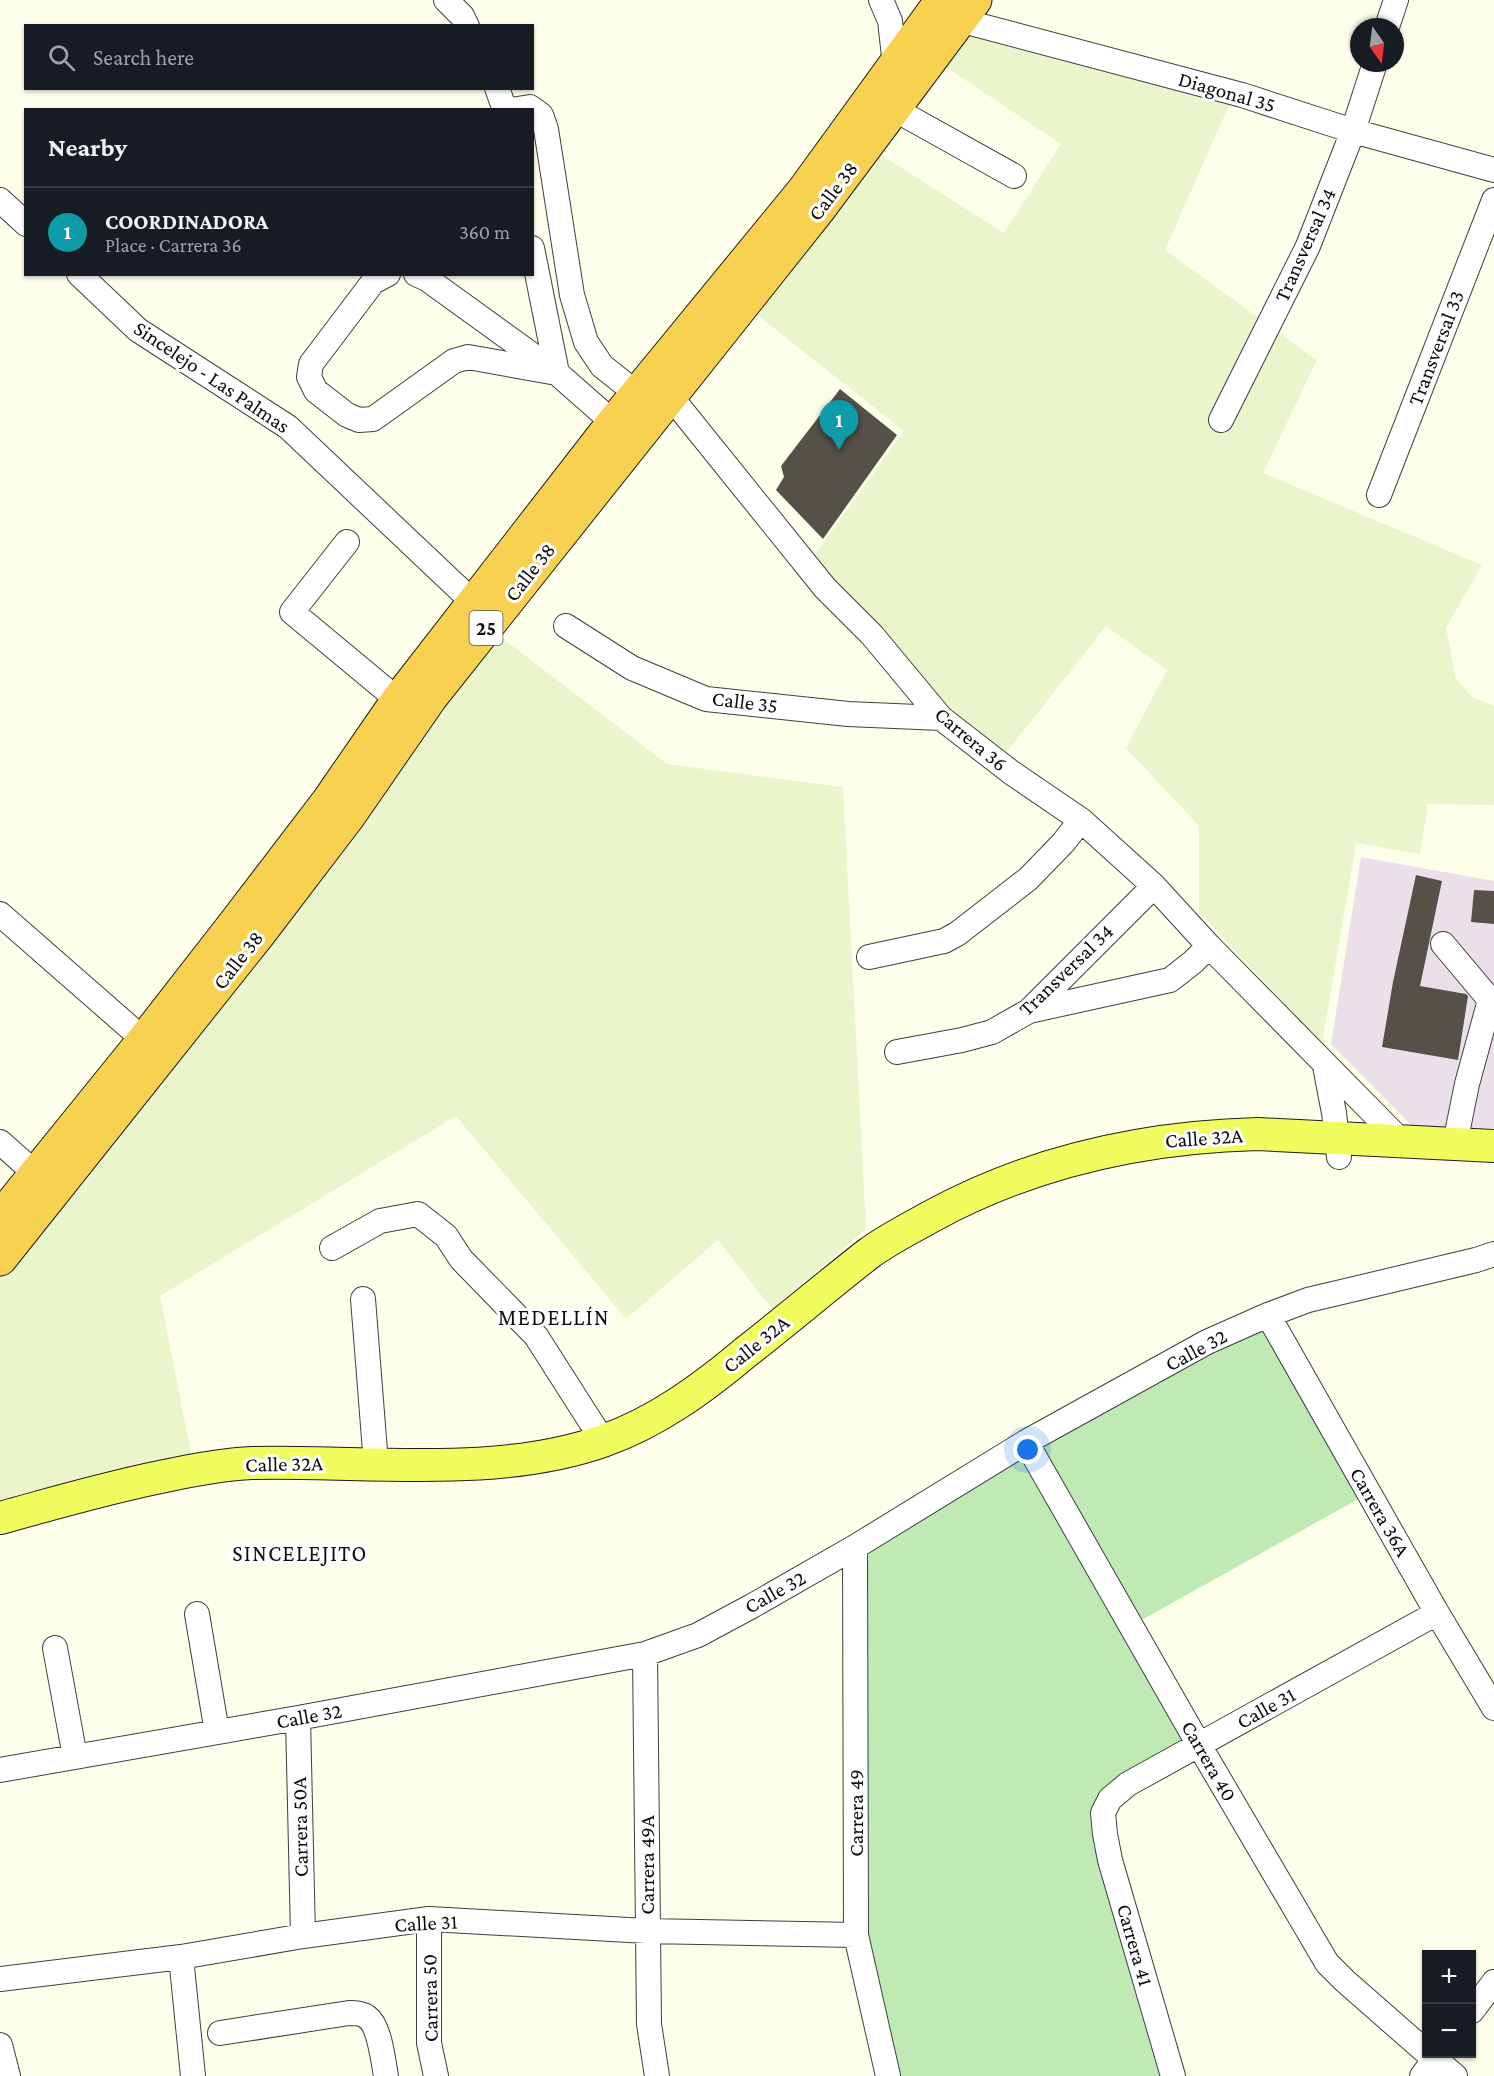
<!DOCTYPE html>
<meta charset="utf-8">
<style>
:root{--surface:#171b24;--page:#20242c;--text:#f1f3f6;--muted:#9ea1a6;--line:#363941;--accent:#bf4b21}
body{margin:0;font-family:"Crimson Pro",serif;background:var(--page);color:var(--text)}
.controls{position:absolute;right:18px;bottom:18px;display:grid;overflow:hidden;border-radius:0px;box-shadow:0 2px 4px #0004}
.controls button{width:54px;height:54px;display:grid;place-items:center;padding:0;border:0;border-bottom:2px solid var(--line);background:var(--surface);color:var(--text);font:30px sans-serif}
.compass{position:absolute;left:1350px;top:18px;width:54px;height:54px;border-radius:50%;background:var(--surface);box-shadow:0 2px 4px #0004;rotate:166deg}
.you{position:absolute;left:1028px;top:1450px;width:21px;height:21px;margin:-15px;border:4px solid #fff;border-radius:50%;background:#1a73e8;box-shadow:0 0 0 9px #1a73e833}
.badge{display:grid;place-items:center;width:39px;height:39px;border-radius:50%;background:var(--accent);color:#fff;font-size:20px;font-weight:700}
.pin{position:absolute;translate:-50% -50px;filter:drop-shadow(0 2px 3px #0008)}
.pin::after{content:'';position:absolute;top:32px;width:21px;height:18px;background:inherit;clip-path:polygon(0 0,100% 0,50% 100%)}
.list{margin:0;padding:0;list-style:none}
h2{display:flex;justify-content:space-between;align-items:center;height:78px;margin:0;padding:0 24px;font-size:26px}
h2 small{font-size:20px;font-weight:400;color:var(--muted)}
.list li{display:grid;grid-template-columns:39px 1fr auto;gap:18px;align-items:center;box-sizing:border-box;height:90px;padding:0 24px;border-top:2px solid var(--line)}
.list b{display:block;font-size:22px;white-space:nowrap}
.list p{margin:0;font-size:20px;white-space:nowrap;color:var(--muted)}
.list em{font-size:20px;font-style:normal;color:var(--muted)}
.icon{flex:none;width:33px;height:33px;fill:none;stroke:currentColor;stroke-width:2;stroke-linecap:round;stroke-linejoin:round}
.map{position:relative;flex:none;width:1494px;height:2076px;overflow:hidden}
.search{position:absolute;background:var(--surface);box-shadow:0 2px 4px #0004;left:24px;top:24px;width:510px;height:66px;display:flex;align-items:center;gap:15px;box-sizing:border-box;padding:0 21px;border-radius:0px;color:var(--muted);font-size:22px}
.panel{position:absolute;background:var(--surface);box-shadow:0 2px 4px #0004;left:24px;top:108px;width:510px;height:168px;border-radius:0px}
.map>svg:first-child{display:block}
.industrial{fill:#ebe0e9}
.farmland{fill:#ebf5cb}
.green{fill:#bfeab4}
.building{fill:#555148}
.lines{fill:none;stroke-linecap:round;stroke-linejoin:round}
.minor-casing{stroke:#3f3f3f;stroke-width:26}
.major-casing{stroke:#1d1d1d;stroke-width:34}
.highway-casing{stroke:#1d1d1d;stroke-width:35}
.minor{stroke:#fff;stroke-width:24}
.major{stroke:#f1fc5e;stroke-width:32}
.highway{stroke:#f8d150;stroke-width:33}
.labels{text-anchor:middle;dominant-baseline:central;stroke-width:6;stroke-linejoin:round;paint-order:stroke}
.shield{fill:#fff;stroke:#555;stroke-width:1.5}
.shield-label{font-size:20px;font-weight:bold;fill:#0c0c0c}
.street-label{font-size:21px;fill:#0c0c0c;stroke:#fff}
.neighbourhood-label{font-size:22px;letter-spacing:1.5px;fill:#0c0c0c;stroke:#fff}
</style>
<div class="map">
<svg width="1494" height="2076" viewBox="0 0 1494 2076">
<rect width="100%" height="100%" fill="#fdffeb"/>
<path class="industrial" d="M1361,857L1494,881V1128L1416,1130L1331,1044Z"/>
<path class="farmland" d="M963,29L1230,103L1165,250L1317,360L1263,473L1482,565L1446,628L1456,679L1473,697L1494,706V805L1428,804L1420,854L1356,843L1322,1044L1199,912V826L1126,748L1167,670L1106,626L1007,752L948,707L813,557L904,431L756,314L878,153L1004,233L1061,144L940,63Z
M493,631L667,764L843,787L866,1229L772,1309L718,1240L626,1319L456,1116L160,1296L193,1463L0,1513V1271Z"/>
<path class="green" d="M1268,1315L1369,1493L1131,1626L1199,1745L1103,1813L1173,2076H888L856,1935L855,1547Z"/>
<path class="building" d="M840,389L897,435L823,539L776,490L784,477L781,466Z
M1416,875L1442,881L1420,986L1466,994L1468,996L1458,1060L1382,1047L1393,982Z
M1474,890L1494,891V924L1471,922Z"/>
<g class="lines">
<g class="minor-casing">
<path id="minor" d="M446,0L462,16L467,26
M881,0L890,21L895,65
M959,20L1242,95L1353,131L1494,170
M1387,27L1396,0
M497,88L505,110
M894,109L1014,176
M511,110L530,107L541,115L546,129L572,295L586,342L602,366L650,404
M0,200L26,224
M532,248L557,373
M79,274L138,330L288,427L474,603
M388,274L373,282L311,364L309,377L316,391L347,415L359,420L373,419L454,361L468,357L557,373
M416,274L427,279L557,373L625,433
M658,385L671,397L825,588L872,635L941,718L1012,773L1081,820L1154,886L1209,946L1400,1140
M1221,420L1308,246L1353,131L1375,63
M1379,495L1494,200
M347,542L292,612L398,700
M566,626L632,668L706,699L848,714L941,718
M0,914L144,1040
M1443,944L1490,1000L1467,1084L1455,1143
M869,957L944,941L957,934L1028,879L1063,843L1081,820
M1029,1011L1170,980L1193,962L1209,946
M897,1052L962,1040L992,1032L1029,1011L1154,886
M1325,1066L1334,1113L1339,1157
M0,1142L36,1174
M332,1248L380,1221L418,1214L446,1236L461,1259L536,1336L603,1441
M363,1299L376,1464
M1268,1315L1437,1613L1494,1708
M1026,1442L1199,1745L1327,1963L1345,1981L1426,2052
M855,1547L856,1935L888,2076
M197,1614L217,1732
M55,1648L75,1757
M645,1654L649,2024L657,2076
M298,1718L303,1936
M0,1770L298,1718L645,1654L698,1635L752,1606L855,1547L1026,1442L1207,1342L1268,1315L1308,1300L1476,1260L1494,1254
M429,1919V2043L436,2076
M181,1957L193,2076
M0,1979L181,1957L303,1936L429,1919L647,1931L856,1935
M1472,2011L1494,1982
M220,2033L349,2013C355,2013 362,2013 367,2017C380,2026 383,2061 386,2076
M0,2045L8,2076
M1429,2054L1455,2076
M1173,2076L1110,1860L1105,1834L1103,1813L1110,1799L1128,1784L1437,1613
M1422,2076L1439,2054"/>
</g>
<g class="major-casing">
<path id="major" d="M0,1518C55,1503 109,1487 165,1476C193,1470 223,1464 252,1463C365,1460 495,1479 603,1441C657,1422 703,1388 746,1352C787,1320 827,1286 868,1254C888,1239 911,1228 932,1216C1033,1161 1144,1137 1258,1134L1494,1146"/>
</g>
<g class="highway-casing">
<path id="highway" d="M0,1218L144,1040L239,918L329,800L398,700L613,423L804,190L942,0
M0,1259L258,935L348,817L431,697L819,209L975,0"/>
</g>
<use href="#minor" class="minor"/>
<use href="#major" class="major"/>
<use href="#highway" class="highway"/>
</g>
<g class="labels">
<rect class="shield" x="469.5" y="611" width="33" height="34" rx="4.5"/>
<g class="shield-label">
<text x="486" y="628">25</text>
</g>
<g class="street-label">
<text transform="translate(1227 92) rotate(16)">Diagonal 35</text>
<text transform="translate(833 191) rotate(-53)">Calle 38</text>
<text transform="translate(1305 245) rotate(-66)">Transversal 34</text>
<text transform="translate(1436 348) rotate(-69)">Transversal 33</text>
<text transform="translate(212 377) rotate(34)">Sincelejo - Las Palmas</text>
<text transform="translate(530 572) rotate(-52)">Calle 38</text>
<text transform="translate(745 702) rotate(7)">Calle 35</text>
<text transform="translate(971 739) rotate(40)">Carrera 36</text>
<text transform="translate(238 960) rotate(-52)">Calle 38</text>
<text transform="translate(1066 970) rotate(-44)">Transversal 34</text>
<text transform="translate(1204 1138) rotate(-4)">Calle 32A</text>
<text transform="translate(756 1344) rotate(-39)">Calle 32A</text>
<text transform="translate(1196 1350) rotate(-28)">Calle 32</text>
<text transform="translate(284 1464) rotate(-1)">Calle 32A</text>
<text transform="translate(1380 1512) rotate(60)">Carrera 36A</text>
<text transform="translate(775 1592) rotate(-29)">Calle 32</text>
<text transform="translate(1266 1708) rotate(-29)">Calle 31</text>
<text transform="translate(309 1716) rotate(-10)">Calle 32</text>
<text transform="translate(1209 1761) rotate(60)">Carrera 40</text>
<text transform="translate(856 1813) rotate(-90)">Carrera 49</text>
<text transform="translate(300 1827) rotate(-91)">Carrera 50A</text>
<text transform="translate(647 1865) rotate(-90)">Carrera 49A</text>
<text transform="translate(426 1923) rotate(-3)">Calle 31</text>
<text transform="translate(1135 1945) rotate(74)">Carrera 41</text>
<text transform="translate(430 1998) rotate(-91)">Carrera 50</text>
</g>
<g class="neighbourhood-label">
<text x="554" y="1317">MEDELLÍN</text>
<text x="300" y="1553">SINCELEJITO</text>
</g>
</g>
</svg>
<div class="controls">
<button>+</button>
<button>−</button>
</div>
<svg class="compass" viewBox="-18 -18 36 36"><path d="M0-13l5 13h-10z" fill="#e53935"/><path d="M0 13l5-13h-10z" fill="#9ea1a6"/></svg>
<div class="you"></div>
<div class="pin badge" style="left:839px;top:450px;background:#0f9aa8">1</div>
<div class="search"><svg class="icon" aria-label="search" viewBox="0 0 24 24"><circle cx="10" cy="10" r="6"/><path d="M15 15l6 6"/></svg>Search here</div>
<section class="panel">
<h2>Nearby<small></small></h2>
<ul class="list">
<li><span class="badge" style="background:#0f9aa8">1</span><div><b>COORDINADORA</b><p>Place · Carrera 36</p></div><em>360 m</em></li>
</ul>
</section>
</div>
